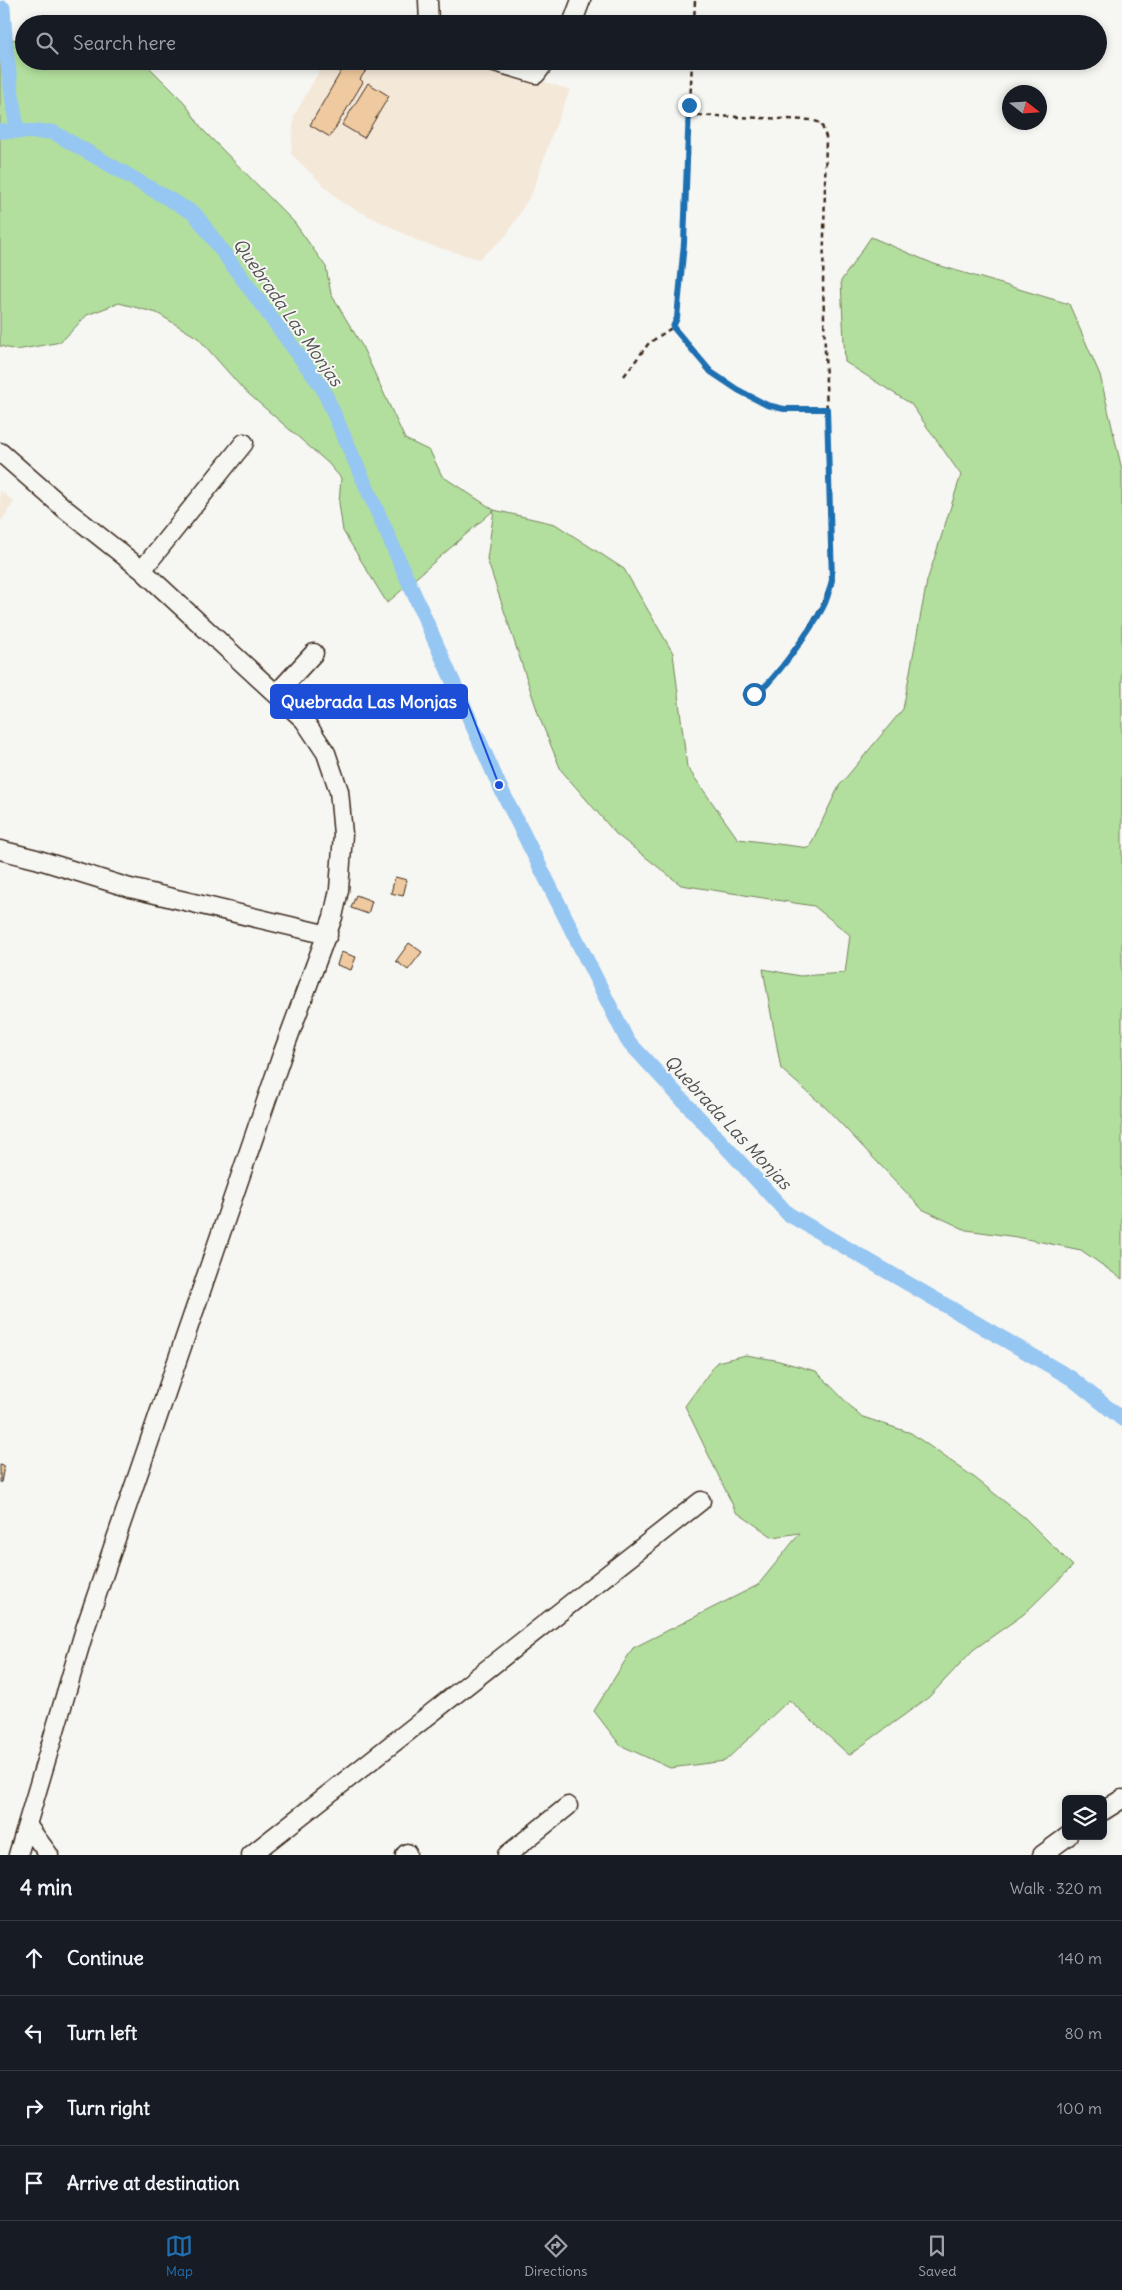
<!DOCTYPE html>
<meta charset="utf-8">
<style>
:root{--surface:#171b24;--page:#242831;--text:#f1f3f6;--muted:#9ea1a6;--line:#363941;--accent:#1f6fb2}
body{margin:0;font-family:Delius,sans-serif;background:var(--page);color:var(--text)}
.controls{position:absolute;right:15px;bottom:15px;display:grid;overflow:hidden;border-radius:8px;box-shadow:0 2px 8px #0003}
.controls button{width:45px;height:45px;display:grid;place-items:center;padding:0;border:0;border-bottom:1px solid var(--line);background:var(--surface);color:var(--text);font:25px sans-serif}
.compass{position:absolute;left:1002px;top:85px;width:45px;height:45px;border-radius:50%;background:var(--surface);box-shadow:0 2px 8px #0003;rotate:107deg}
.stop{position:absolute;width:15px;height:15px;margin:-11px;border:4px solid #1f6fb2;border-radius:50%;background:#fff}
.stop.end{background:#1f6fb2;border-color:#fff;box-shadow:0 1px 5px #0008}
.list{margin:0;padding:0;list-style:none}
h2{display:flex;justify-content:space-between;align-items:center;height:65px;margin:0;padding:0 20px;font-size:21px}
h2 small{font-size:16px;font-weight:400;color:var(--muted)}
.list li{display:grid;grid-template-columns:32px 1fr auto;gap:15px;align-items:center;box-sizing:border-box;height:75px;padding:0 20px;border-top:1px solid var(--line)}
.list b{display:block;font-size:19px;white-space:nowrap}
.list em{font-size:16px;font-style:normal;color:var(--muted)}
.icon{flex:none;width:28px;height:28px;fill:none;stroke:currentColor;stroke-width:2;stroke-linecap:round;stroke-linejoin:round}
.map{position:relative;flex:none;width:1122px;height:1855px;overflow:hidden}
.search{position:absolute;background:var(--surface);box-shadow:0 2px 8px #0003;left:15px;right:15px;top:15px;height:55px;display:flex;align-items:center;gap:12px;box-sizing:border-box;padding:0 18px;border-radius:28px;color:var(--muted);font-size:19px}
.sheet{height:365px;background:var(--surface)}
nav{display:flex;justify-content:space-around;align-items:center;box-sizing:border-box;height:70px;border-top:1px solid var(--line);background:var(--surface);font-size:14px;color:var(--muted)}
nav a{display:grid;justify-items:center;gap:2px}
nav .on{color:var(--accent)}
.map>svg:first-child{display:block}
.built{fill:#f4e8d9}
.green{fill:#b2df9d;stroke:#76845e}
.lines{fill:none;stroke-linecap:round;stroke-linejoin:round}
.canal{stroke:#96c6f2;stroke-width:15}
.building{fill:#efc99f;stroke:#3b2a1e}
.minor-casing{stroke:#3b2a1e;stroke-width:21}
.path{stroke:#3b2a1e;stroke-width:2.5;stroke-dasharray:5 4;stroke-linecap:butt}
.minor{stroke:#f6f6f2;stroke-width:18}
.route{stroke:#1f6fb2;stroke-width:6}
.labels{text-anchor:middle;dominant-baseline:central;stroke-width:4;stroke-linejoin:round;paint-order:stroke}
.water-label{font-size:18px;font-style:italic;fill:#525153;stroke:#f6f6f2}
.leader{fill:none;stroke:#1d4ed8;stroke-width:2}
.callout-dot{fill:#1d4ed8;stroke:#f6f6f2;stroke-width:2}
.callout{fill:#1d4ed8;stroke:#1d4ed8;stroke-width:2}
.callout-label{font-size:18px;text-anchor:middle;font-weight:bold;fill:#fff}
</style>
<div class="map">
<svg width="1122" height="1855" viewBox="0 0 1122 1855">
<rect width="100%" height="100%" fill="#f6f6f2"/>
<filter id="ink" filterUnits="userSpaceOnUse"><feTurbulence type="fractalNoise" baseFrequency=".02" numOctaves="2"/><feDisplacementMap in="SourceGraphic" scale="10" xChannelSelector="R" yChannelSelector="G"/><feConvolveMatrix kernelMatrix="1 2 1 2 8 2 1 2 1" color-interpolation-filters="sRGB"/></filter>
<g filter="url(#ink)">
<path class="built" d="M325,61H480L570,90L551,137L533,191L506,236L479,259L422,243L341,202L291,154L294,116Z
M0,490L14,502L0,523Z"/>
<path class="green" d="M24,39V61H143L184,102L203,130L294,222L326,267L331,294L361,344L405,439L430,451L442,476L494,510L555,524L624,569L673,653L687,767L738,839L809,848L839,786L903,709L927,581L961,475L911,404L845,362L841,281L871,237L934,264L1069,304L1100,375L1122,470V1279L1081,1250L1017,1237L966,1230L922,1209L825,1107L781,1069L763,969L800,976L845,973L850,935L814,906L681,885L616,834L561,770L540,719L487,559L494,510L387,603L343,531L339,503L341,478L328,463L243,389L198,338L157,313L119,303L87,315L61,342L16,350L0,346V40Z
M746,1355L775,1360L816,1371L860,1416L911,1433L975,1478L1025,1518L1073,1566L1024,1614L973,1650L929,1697L849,1755L789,1700L725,1761L670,1768L620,1745L594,1711L633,1648L758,1585L800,1533L773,1537L736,1512L685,1406L717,1362Z"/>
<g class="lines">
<path class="canal" d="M3,8L6,50L17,131
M0,131L53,132L195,214L322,387L499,785L627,1040L788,1214L1071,1378L1122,1419"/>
</g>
<path class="building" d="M347,61L372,62L360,79L363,82L330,137L310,125Z
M368,83L389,96L364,138L342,125Z
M395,877L407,880L403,896L391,893Z
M356,895L372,901L368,914L351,908Z
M409,943L422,952L408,970L396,961Z
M341,952L356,957L351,970L337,965Z
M0,1465L4,1466L1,1483L0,1482Z"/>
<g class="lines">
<g class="minor-casing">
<path id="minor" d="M428,0L429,24
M572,24L581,0
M491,61L536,74L546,61
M0,452L65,509L142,570L304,720L326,753L339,791L343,834L339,890L333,917L282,1055L85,1629L18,1855
M142,570L244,443
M276,694L314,653
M0,850L36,859L130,888L328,935
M1103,1811L1122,1799
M27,1825L49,1855
M251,1855L701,1501
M405,1855L407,1853
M507,1855L568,1806
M1042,1855L1068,1836"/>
</g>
<path class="path" d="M694,24L695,0
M689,115L811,120L821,123L826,137L823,284L832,580C819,621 792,652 767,686L760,692L740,695
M673,327L711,372L738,390L767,405L784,409H826
M624,376L649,343L673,327L677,318L684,243L692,61"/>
<use href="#minor" class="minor"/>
</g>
</g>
<g class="lines" filter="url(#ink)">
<path class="route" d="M689,105L684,243L677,318L673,327L711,372L738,390L767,405L784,409H827L832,580C830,588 828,596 825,603C818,619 769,690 754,694"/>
</g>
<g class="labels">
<g class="water-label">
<text transform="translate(288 312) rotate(55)">Quebrada Las Monjas</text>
<text transform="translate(728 1122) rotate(47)">Quebrada Las Monjas</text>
</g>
</g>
<path class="leader" d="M499 785L467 702"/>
<circle class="callout-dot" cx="499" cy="785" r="5"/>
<rect class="callout" x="271" y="685" width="196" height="33" rx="5"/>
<g class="callout-label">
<text x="369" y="708">Quebrada Las Monjas</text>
</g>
</svg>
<div class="controls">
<button><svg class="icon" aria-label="layers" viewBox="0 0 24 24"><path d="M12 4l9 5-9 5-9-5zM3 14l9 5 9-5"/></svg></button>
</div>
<svg class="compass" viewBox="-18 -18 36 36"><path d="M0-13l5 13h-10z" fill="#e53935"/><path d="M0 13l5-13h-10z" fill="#9ea1a6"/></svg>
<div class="stop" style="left:754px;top:694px"></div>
<div class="stop end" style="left:689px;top:105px"></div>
<div class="search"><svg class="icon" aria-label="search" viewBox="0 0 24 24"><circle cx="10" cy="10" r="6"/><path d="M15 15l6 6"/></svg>Search here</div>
</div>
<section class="sheet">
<h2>4 min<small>Walk · 320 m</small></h2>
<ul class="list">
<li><svg class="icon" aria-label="ahead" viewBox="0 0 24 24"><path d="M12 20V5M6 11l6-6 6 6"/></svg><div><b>Continue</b></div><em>140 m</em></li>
<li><svg class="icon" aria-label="left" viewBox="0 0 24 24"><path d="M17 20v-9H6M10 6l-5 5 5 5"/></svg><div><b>Turn left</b></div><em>80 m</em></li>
<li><svg class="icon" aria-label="right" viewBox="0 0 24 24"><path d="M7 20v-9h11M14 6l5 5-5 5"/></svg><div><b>Turn right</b></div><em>100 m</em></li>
<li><svg class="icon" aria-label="arrive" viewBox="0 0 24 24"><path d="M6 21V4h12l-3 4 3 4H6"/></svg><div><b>Arrive at destination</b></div></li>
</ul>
</section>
<nav>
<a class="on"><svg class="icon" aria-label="map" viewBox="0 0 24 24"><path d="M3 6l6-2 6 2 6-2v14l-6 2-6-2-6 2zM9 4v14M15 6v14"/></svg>Map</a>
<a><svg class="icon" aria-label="directions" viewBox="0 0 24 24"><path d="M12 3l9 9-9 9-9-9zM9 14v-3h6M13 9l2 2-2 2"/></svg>Directions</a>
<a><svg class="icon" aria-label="saved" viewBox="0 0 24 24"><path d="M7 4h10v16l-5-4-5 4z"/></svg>Saved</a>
</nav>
